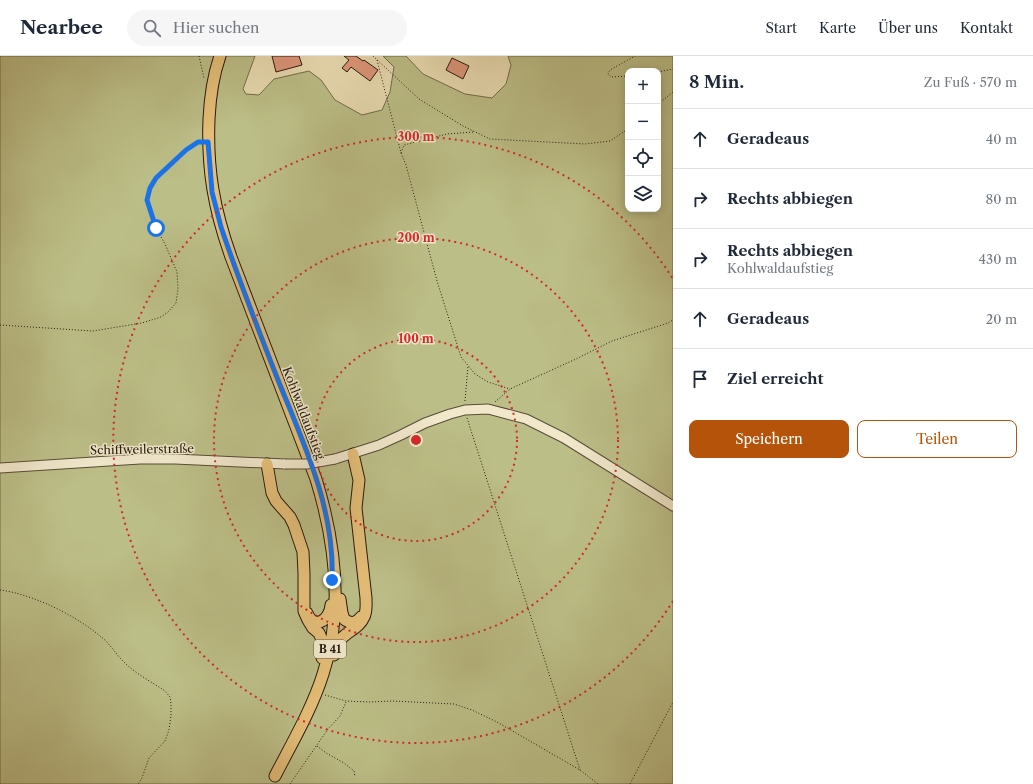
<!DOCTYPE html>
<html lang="de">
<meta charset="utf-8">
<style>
:root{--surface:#fff;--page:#f6f6f7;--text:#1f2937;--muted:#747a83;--line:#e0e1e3;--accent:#b45309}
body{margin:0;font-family:"Libre Caslon Text",serif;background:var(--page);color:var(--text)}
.controls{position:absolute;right:12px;top:12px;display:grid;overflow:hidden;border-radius:8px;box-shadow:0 2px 10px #0003}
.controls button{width:36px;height:36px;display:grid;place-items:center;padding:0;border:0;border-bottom:1px solid var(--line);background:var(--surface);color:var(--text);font:20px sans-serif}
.stop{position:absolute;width:12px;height:12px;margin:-9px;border:3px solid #1a73e8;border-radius:50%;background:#fff}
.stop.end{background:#1a73e8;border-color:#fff;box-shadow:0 1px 4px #0008}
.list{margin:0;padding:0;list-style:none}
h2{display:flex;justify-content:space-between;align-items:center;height:52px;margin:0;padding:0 16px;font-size:17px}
h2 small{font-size:13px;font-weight:400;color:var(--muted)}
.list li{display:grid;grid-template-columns:26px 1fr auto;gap:12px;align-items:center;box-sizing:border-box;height:60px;padding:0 16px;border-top:1px solid var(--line)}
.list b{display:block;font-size:15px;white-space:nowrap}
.list p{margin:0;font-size:13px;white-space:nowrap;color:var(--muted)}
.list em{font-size:13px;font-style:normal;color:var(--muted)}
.actions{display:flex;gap:8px;padding:12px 16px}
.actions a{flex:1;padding:9px 0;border:1px solid var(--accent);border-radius:8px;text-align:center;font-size:14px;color:var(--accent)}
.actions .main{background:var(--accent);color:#fff}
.icon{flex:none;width:22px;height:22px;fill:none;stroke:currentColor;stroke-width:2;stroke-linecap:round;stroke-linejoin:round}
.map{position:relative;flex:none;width:673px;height:728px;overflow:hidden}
header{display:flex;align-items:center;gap:24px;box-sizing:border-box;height:56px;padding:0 20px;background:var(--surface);border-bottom:1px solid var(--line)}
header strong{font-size:19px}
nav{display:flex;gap:22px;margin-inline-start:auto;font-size:14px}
.search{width:280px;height:36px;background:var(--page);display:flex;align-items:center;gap:10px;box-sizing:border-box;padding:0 14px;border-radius:22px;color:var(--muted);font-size:15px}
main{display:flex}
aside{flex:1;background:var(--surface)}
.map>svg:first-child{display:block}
.green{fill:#bcbe87;stroke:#716c4a;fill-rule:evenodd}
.building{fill:#dd977a;stroke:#261b0e}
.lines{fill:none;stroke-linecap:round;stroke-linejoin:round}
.tertiary-casing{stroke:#574b37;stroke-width:11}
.primary-casing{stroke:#261b0e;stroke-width:13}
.path{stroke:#261b0e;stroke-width:1;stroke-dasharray:1 2;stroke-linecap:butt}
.tertiary{stroke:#f1e8cc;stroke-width:9}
.primary{stroke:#e4be78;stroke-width:11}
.tertiary-bridge-casing{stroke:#574b37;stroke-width:11;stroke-linecap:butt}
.tertiary-bridge{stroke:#f1e8cc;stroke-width:9}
.route{stroke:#1a73e8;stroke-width:5}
.ring{fill:none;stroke:#d62828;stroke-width:2;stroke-dasharray:2 4}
.labels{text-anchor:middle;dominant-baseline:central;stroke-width:3;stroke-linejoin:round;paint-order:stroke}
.shield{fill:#f1e8cc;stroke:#635847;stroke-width:1}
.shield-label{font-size:11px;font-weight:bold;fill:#261b0e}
.street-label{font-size:12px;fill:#261b0e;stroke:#f1e8cc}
.centre{fill:#d62828;stroke:#f1e8cc;stroke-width:2}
.ring-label{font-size:12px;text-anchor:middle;font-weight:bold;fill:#d62828;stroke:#f1e8cc;stroke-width:3;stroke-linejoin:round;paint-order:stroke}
</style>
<header>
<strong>Nearbee</strong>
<div class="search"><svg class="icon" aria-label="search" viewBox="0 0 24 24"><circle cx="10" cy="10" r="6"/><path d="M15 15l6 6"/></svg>Hier suchen</div>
<nav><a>Start</a><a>Karte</a><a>Über uns</a><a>Kontakt</a></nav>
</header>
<main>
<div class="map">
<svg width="673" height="728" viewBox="0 0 673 728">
<rect width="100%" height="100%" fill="#e9dbb1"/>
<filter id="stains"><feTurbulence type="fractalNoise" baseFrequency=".005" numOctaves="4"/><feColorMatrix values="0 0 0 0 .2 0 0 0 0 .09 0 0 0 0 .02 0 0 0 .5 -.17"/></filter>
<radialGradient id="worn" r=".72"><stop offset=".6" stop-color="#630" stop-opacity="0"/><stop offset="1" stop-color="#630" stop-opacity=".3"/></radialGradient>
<path class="green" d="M0,0H255L243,33L246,38L259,39L274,23L309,15L321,24L335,44L362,59L382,54L390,36L394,11L383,0H406L423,18L465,38L492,42L506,28L511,9L508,0H673V728H0ZM628,15H658V153H628Z"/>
<path class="building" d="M272,0H299L302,9L276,16Z
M344,0H356L363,5L364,4L378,14L370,25L351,11L347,16L342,12L349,4Z
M452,2L469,10L463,23L446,14Z"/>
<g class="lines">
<g class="tertiary-casing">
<path id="tertiary" d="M335,403L379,389L401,379L425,367L450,358L465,354L488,353L526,363L564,382L673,450
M0,412L140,403H175L285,408"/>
</g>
<g class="primary-casing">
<path id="primary" d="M220,0C213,20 210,42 209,63C207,114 214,153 231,201L316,423C335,485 344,555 323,618C312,653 292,687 275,720
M267,408L272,437L276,445L290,461L294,469L303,496L304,518V555L308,564L313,572L319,577L322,584V602
M340,543L342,557L344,563C350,568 356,568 361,561
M307,557C314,575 330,564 331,549
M334,599C335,595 335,591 338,587C344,576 359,573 364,561C367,555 366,548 366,542L356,452L359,424L353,398"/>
</g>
<path class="path" d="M199,0L204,22
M373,0L419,43L463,70L490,83L585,88L610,85L628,73
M377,4L401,97L406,109L437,225L461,301L475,318L488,326L510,333
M658,16L673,13
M628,20L611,21L608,18L610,14L635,0
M658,48L673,36
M401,97L404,89L447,78L473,76
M0,269L93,275L142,267L161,261L168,256L176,247L178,233L177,216L165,188L156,172L147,144L150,132L156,122L186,94L200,86
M465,345L468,310
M495,346L510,333L576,303L612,285L668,267L673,264
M467,362L580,714
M0,534C32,538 75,559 100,580C110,587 116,599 125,607C136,618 152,626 165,635L170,641L171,648V659L169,674L165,685L149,702L142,722L138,728
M325,639L346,645L370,646L392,645L454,648L472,654L497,666L580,714L598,728
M317,690L326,697L344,707L354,715L355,721
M290,728L328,673L340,660L346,646
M630,728L673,646"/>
<use href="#tertiary" class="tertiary"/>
<use href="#primary" class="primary"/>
<g class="tertiary-bridge-casing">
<path id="tertiary-bridge" d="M285,408H307L335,403"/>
</g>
<use href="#tertiary-bridge" class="tertiary-bridge"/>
</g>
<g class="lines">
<path class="route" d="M156,172L147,144L150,132L156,122L186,94L198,86H208L212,136L221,171C238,222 258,273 278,324C304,388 335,453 332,524"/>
</g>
<g class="ring">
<circle cx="416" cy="384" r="101"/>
<circle cx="416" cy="384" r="202"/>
<path d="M673 545A303 303 0 1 1 673 223"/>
</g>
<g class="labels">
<rect class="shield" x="314" y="584" width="32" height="18" rx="3"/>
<g class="shield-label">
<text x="330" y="593">B 41</text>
</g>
<g class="street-label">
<text transform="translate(304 357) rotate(69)">Kohlwaldaufstieg</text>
<text transform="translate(142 393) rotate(-1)">Schiffweilerstraße</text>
</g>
</g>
<circle cx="416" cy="384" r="6" class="centre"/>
<g class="ring-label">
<text x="416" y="85">300 m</text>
<text x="416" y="186">200 m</text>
<text x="416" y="287">100 m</text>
</g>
<rect width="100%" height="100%" filter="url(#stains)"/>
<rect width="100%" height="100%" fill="url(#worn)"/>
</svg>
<div class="controls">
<button>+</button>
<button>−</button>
<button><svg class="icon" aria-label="locate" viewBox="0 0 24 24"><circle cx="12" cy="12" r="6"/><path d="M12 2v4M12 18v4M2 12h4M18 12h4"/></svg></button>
<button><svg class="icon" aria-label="layers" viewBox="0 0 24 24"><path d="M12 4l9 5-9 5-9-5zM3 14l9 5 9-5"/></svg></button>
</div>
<div class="stop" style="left:156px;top:172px"></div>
<div class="stop end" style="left:332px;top:524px"></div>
</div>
<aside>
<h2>8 Min.<small>Zu Fuß · 570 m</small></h2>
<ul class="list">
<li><svg class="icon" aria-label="ahead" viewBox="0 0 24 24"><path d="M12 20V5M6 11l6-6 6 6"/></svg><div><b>Geradeaus</b></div><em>40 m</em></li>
<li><svg class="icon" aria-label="right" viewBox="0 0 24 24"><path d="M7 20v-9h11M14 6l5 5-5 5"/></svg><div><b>Rechts abbiegen</b></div><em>80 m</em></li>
<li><svg class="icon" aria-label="right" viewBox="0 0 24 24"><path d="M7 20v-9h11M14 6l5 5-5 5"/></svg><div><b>Rechts abbiegen</b><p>Kohlwaldaufstieg</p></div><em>430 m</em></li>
<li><svg class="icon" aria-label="ahead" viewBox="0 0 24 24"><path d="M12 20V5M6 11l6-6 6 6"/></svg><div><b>Geradeaus</b></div><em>20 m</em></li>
<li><svg class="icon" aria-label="arrive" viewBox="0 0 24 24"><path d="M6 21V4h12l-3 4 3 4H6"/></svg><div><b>Ziel erreicht</b></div></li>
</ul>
<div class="actions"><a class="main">Speichern</a><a>Teilen</a></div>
</aside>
</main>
